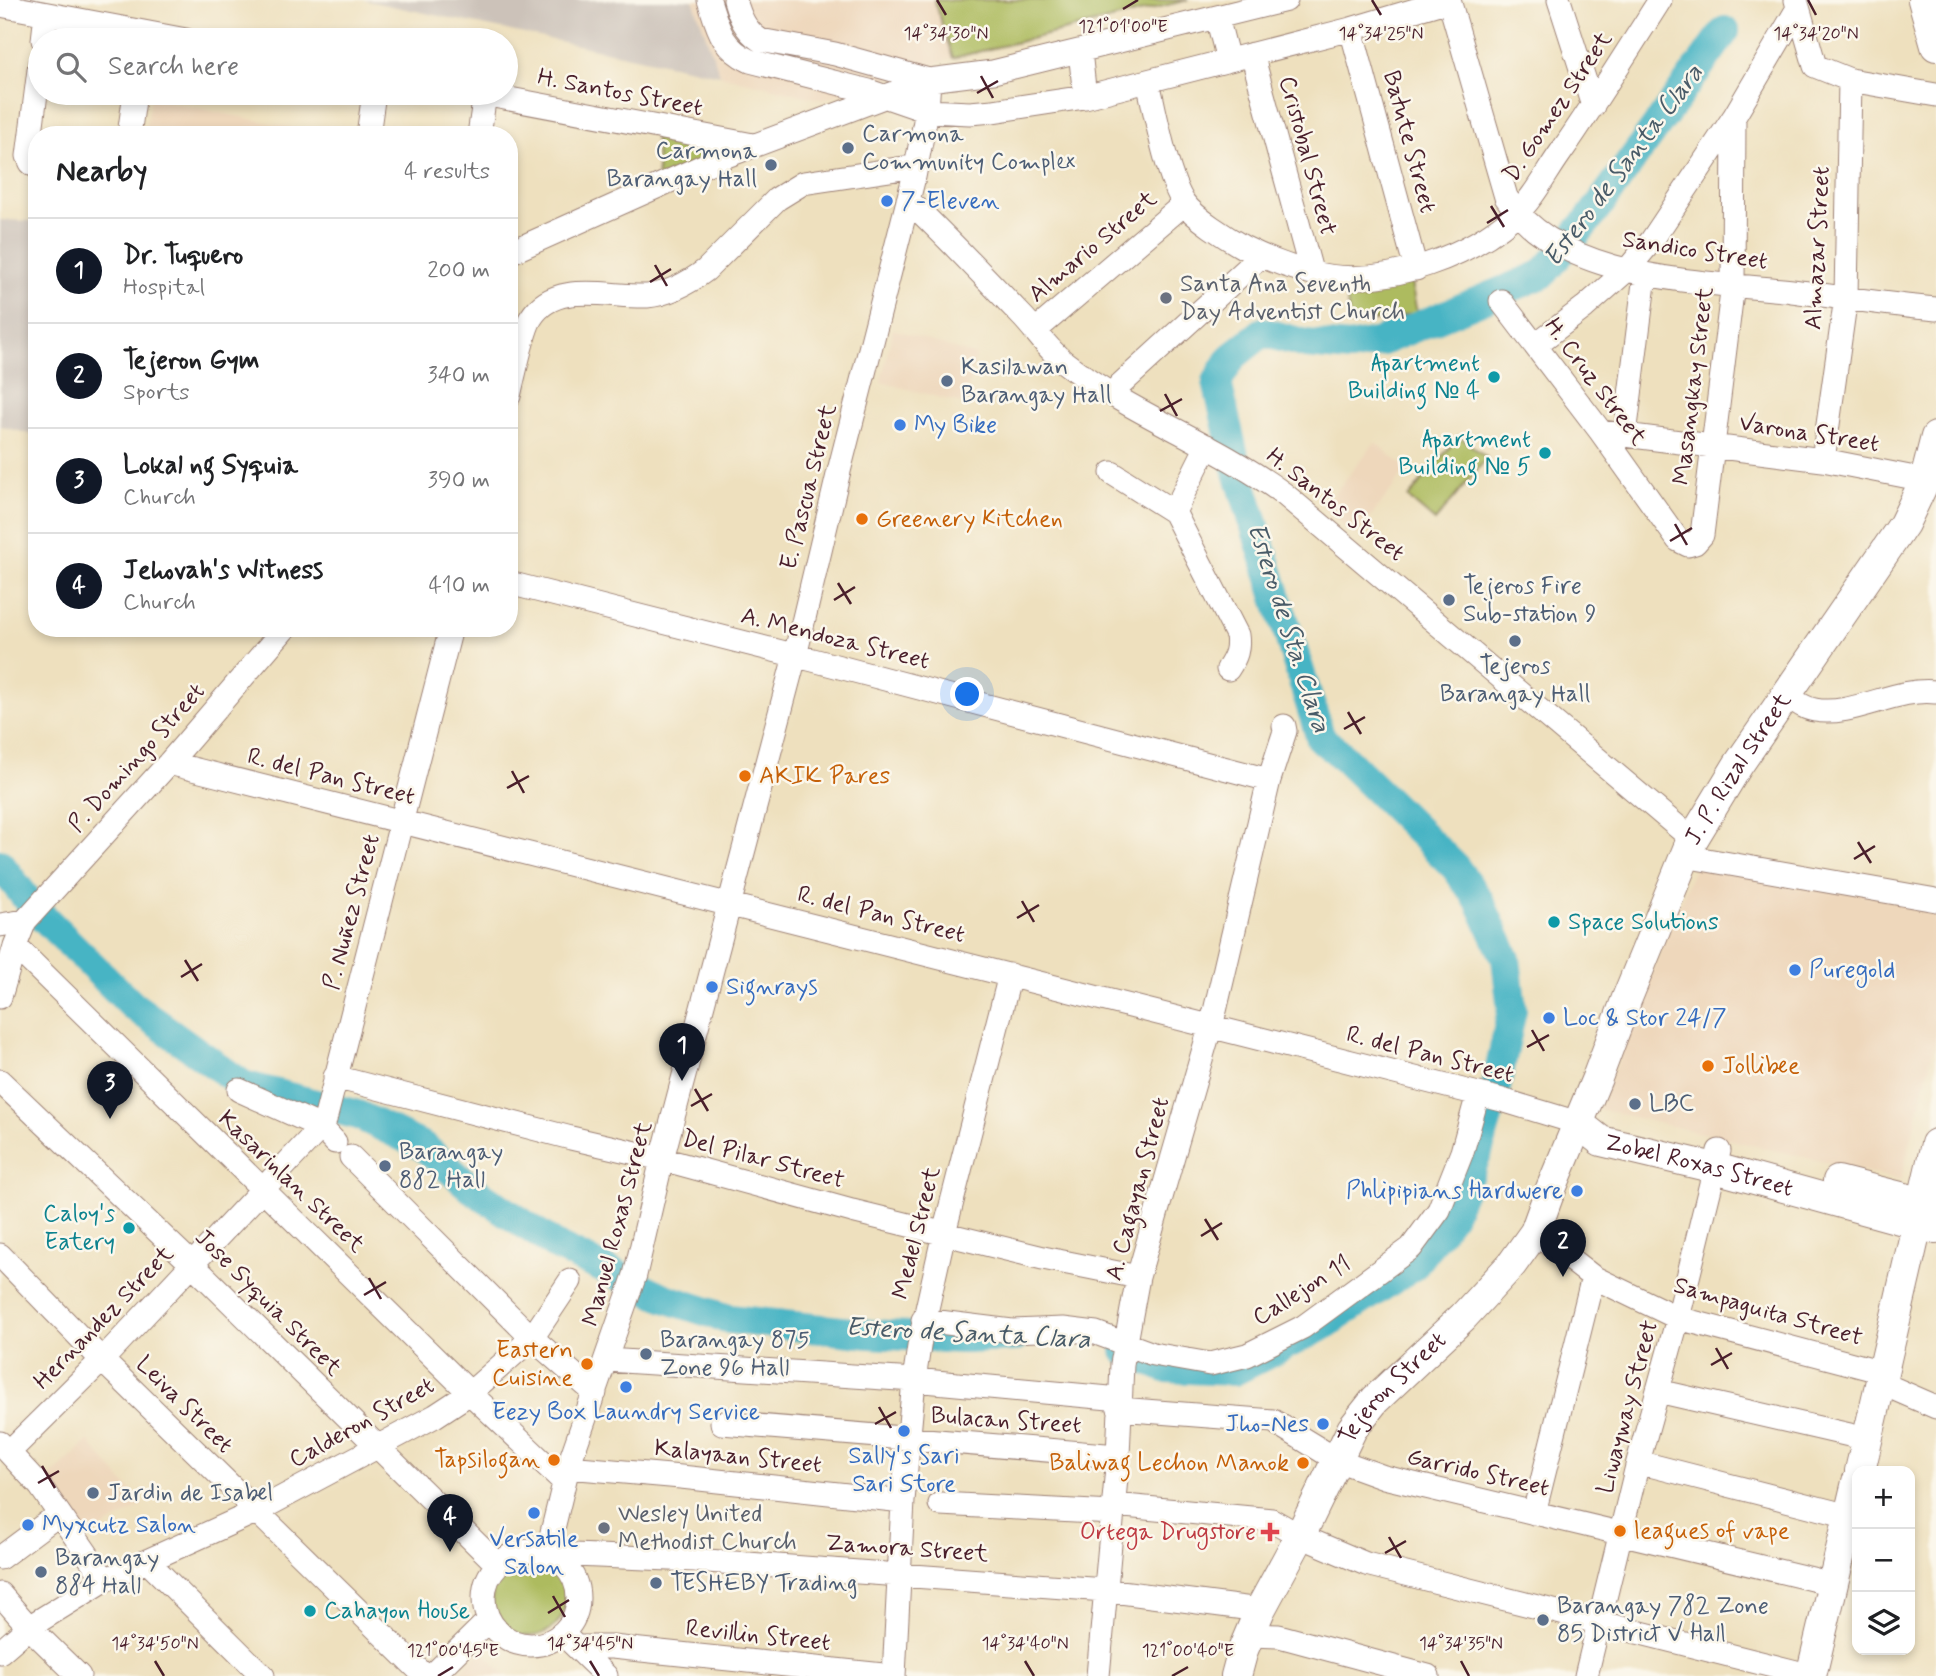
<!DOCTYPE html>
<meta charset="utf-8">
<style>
:root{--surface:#fff;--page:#f2f2f2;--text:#202124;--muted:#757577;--line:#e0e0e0;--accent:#111827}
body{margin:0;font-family:Mynerve,sans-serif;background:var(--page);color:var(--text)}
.controls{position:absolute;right:21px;bottom:21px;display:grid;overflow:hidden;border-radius:14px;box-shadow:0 4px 10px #0003}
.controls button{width:63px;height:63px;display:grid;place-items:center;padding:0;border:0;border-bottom:2px solid var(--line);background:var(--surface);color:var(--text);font:35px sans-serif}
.you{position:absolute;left:968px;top:695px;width:24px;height:24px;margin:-18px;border:5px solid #fff;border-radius:50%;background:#1a73e8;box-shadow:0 0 0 10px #1a73e833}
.badge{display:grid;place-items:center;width:46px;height:46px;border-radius:50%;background:var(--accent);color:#fff;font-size:23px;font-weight:700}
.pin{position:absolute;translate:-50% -58px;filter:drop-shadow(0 2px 4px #0008)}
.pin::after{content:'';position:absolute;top:37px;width:24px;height:21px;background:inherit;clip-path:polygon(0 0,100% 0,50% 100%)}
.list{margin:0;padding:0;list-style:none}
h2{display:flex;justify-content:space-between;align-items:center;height:91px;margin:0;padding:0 28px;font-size:30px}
h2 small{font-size:23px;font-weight:400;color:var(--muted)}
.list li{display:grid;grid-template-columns:46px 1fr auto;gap:21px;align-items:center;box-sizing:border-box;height:105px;padding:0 28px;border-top:2px solid var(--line)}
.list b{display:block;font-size:26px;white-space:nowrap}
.list p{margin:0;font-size:23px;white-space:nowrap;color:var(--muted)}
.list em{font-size:23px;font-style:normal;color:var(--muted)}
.icon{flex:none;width:38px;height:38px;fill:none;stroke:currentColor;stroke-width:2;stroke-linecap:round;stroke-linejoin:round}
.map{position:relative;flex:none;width:1936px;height:1676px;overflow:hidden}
.search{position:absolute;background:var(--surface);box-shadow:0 4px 10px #0003;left:28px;top:28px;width:490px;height:77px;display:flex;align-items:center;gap:18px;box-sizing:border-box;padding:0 24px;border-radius:38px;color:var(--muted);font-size:26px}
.panel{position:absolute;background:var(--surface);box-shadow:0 4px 10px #0003;left:28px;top:126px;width:490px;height:511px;border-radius:28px}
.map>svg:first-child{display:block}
.built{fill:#eed7bb}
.industrial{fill:#ccc2b9}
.green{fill:#adbb5e;stroke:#7c6d44;stroke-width:2}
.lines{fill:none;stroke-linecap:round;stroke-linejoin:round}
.river{stroke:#47b4c4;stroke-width:30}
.minor-casing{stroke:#9c8074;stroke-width:25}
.major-casing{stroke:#9c8074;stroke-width:32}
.minor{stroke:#fff;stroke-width:23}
.major{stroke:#fff;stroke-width:30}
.ticks{fill:none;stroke:#4a1f2b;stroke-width:2.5}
.service-dot{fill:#5c6f8a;stroke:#fbf7ec;stroke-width:2.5}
.shop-dot{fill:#3f7fe0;stroke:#fbf7ec;stroke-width:2.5}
.worship-dot{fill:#6b7280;stroke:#fbf7ec;stroke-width:2.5}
.culture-dot{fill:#0f9aa8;stroke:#fbf7ec;stroke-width:2.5}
.food-dot{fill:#e8710a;stroke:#fbf7ec;stroke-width:2.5}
.health-dot{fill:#e0444e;stroke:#fbf7ec;stroke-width:2.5}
.labels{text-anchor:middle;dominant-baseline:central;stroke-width:5;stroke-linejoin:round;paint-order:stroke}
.street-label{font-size:24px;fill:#4a1f2b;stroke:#fbf7ec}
.service-label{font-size:24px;fill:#4e5e75;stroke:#fbf7ec;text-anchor:start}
.shop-label{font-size:24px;fill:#366cbe;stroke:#fbf7ec;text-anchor:start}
.worship-label{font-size:24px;fill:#5b616d;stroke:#fbf7ec;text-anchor:start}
.culture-label{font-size:24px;fill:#0d838f;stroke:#fbf7ec;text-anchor:end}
.food-label{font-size:24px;fill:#c56008;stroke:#fbf7ec;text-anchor:start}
.health-label{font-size:24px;fill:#be3a42;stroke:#fbf7ec;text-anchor:end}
.water-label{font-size:26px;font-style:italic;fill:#495b68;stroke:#fbf7ec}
.ticks-label{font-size:18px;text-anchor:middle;fill:#4a1f2b;stroke:#fbf7ec;stroke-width:5;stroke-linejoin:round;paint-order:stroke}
</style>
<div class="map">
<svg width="1936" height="1676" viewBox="0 0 1936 1676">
<rect width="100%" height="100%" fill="#fbf7ec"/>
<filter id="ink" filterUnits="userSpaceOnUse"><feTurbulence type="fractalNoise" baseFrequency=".0143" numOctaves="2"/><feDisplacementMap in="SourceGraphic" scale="14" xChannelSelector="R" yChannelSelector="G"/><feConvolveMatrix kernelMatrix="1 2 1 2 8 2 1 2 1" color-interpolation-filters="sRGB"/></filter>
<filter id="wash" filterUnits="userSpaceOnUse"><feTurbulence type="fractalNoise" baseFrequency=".00686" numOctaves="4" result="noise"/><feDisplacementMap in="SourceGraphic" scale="28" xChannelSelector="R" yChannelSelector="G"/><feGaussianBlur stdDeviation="1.57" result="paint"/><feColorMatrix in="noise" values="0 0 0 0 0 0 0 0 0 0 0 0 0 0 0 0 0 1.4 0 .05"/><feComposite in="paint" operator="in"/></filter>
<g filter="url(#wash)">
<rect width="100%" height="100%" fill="#eee0be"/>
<path class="built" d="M693,0H934L953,58L822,100L720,75Z
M151,98L307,131L322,126L364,135H144Z
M893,329L976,356L964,404L881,382Z
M1375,442L1407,469L1356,536L1323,508Z
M1695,865L1936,901V1039L1901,1180L1599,1109Z
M88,1441L143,1505L84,1539L46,1481Z
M482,1651L506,1676H454L459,1671Z"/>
<path class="industrial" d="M363,0H693L720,75Z
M0,220L37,221V436L0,426Z"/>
<path class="green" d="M934,0H1188L953,58Z
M655,135L716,145V155L658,179Z
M1410,278L1417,313L1351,325L1345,290Z
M1459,436L1487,458L1435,521L1408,498Z
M492 1599a37 37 0 1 1 74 0a37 37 0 1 1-74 0Z"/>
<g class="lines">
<path class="river" d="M0,864L32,906L132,1005L243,1085L358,1115L424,1147L471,1188L558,1247L665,1298L729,1319L870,1334L963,1339L1016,1337
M1126,1351L1165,1368L1234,1371L1323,1326L1413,1266L1452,1214L1478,1152L1494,1097L1512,1010L1506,959L1479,900L1455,867L1337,751L1321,739L1237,469L1217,382L1232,357L1263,332L1306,344L1350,348L1380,342L1543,274L1593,214L1725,31"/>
</g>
</g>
<g filter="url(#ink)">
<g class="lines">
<g class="minor-casing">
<path id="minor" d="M709,0C718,28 721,47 750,61L869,91L927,111L970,113L993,111L1085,97L1351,29L1449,0
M735,0C740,17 745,30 760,40L835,54L929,80
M1449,0L1506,197C1560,282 1703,281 1792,291C1840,297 1888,305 1936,309
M1559,0L1593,106
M1796,0L1815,66L1850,80L1936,95
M0,5L186,40
M1217,17L1228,60
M1351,29L1416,269
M43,40L46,14
M1080,51L1085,97
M1252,54L1311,271
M1148,81C1155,112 1167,178 1184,203C1195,218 1227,238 1243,247C1269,260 1300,272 1328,276C1390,285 1470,256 1515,215C1533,199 1545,175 1559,155C1594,105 1627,52 1660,0
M478,93L753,145
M129,135L135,93
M368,135L374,93
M479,135L485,94
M37,167L31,163L28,156L40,62
M908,200C947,237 984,276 1021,315C1036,330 1047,349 1064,362C1132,415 1215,443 1284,494L1692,839
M509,253L721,158L929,80L993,72L1286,0
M1501,301L1601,432L1678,540L1688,545L1695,543L1702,535L1733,284L1734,117
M1036,330L1184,204
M1535,345L1585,307L1628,269L1652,240L1734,117L1798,8
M1114,395L1120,385L1261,256
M509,396C513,380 523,330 531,318C555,279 611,298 647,296C668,294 690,282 706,270L777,199L803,183L917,166
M1601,432L1823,460L1925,480
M1625,435L1645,275
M1823,460L1846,297L1850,80
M1112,473L1174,512L1237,635C1239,649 1236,657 1228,669
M1174,512L1207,446
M509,583L813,660L1269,780
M1785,695C1794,700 1805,709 1815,710C1853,717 1896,687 1936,692
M169,763L1502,1100L1578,1123
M1684,856L1936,900
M0,925L25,921
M15,946L470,1393L564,1482
M0,997L15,946L25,921L169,763L285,628
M335,1077L571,1138L662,1159L852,1211L1043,1258L1138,1277
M0,1081L193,1265L497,1564
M239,1090L321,1127L335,1142
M351,1157L532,1338L595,1393
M1535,1232L1593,1277L1678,1318L1883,1372
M0,1255L102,1360L425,1676
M923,1320L1012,1331L1063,1329L1096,1333L1153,1354L1210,1364L1247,1355L1303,1327L1411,1248L1439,1210L1462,1152L1478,1094
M607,1360L914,1380L1120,1399
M1881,1383L1936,1407
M1658,1391L1867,1439
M1119,1409L1273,1421L1337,1460L1384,1477L1833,1584
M722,1423L1118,1456
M0,1443L40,1486L105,1580
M9,1452L102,1360L324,1124L451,628
M1638,1462L1849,1516
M568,1467L681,1477L903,1501
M940,1504L1113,1513
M1114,1505L1272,1520L1300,1536L1366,1564L1812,1676
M1534,1513L1593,1277
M484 1598a47 47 0 1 1 94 0a47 47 0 1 1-94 0Z
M547,1553L568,1467L635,1275L662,1159L795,656L838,475L914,177L927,111L929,80
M550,1554L694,1560L1105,1590L1260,1610
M0,1558L59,1514
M147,1561L263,1676
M0,1594L29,1627L79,1676
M1249,1635L1279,1636L1428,1676
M570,1641L606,1676
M577,1647H612L893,1676
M0,1652L29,1627L105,1580L255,1512L435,1416L470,1393L532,1338L570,1281
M432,1676L489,1620
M894,1676L903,1501L914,1380L920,1340L944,1233L1010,975
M1098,1676L1118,1456L1122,1364L1138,1277L1215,1011L1269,780L1285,731L1284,726
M1586,1676L1638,1462L1678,1318L1719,1151"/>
</g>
<g class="major-casing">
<g id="major">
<path d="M1923,0L1936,46"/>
<path id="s1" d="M1578,1123L1601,1141L1715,1168L1936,1229"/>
<path d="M1838,1181L1936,1206"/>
<path d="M1860,1471L1936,1144"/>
<path id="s2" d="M1236,1676L1243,1650L1260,1610L1300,1536L1352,1429L1375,1400L1463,1317L1512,1264L1535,1232L1548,1196L1597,1078L1627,998L1690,844L1738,765L1904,524L1925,480L1936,437"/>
<path d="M1811,1676L1857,1482"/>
</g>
</g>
<use href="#minor" class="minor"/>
<use href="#major" class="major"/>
</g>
</g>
<path class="ticks" d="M937,0L946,15M1372,0L1381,15M1808,0L1816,15M1123,9L1138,0M981,76L993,98M977,93L998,81M1491,206L1504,227M1487,223L1508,210M655,265L667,286M650,282L671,269M1165,394L1177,416M1160,411L1182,399M1675,524L1687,545M1670,541L1692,528M838,583L851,604M834,600L855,587M1348,712L1361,734M1344,729L1365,717M512,771L524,793M507,788L529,776M1858,842L1871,863M1854,859L1875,846M1022,901L1034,922M1017,918L1039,905M185,960L198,981M181,977L202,964M1532,1030L1544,1051M1527,1047L1549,1035M695,1089L708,1111M691,1106L712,1094M1205,1219L1218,1240M1201,1236L1222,1223M369,1278L381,1299M364,1295L386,1282M1716,1348L1728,1369M1711,1365L1732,1353M879,1407L891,1428M875,1424L896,1412M42,1466L55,1488M38,1483L59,1471M1389,1537L1401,1558M1385,1553L1406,1541M553,1596L565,1617M548,1613L569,1600M155,1661L164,1676M590,1661L599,1676M1025,1661L1034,1676M1461,1661L1469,1676M438,1676L453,1667M1172,1676L1188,1667"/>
<g class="service-dot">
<circle cx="848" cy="148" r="7"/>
<circle cx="771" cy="165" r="7"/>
<circle cx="947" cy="381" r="7"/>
<circle cx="1449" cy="600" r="7"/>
<circle cx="1515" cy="641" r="7"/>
<circle cx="1635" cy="1104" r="7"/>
<circle cx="385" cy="1166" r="7"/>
<circle cx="646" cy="1354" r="7"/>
<circle cx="93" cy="1493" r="7"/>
<circle cx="41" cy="1572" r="7"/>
<circle cx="656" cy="1583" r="7"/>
<circle cx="1543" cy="1620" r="7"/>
</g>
<g class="shop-dot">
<circle cx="887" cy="201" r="7"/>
<circle cx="900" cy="425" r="7"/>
<circle cx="1795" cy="970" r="7"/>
<circle cx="712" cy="987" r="7"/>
<circle cx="1549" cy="1018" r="7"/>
<circle cx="1577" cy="1191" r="7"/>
<circle cx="626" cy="1387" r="7"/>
<circle cx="1323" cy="1424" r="7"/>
<circle cx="904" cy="1431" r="7"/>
<circle cx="534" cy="1513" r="7"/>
<circle cx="28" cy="1525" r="7"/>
</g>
<g class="worship-dot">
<circle cx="1166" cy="298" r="7"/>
<circle cx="604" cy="1528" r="7"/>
</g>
<g class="culture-dot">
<circle cx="1494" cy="377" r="7"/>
<circle cx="1545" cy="453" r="7"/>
<circle cx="1554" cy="922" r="7"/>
<circle cx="129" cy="1228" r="7"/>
<circle cx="310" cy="1611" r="7"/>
</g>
<g class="food-dot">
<circle cx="862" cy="519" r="7"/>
<circle cx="745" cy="776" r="7"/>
<circle cx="1708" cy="1066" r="7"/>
<circle cx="587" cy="1364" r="7"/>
<circle cx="554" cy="1460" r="7"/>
<circle cx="1303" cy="1463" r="7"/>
<circle cx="1620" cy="1531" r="7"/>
</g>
<path class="health-dot" d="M1266.5 1521.5h7v7h7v7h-7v7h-7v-7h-7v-7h7z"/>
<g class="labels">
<g class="street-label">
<text transform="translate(620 93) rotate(11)">H. Santos Street</text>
<text transform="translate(1558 107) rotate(-56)">D. Gomez Street</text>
<text transform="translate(1409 142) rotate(75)">Batute Street</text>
<text transform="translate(1307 156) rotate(75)">Cristobal Street</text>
<text transform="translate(1093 247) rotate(-40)">Almario Street</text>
<text transform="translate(1818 248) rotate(-87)">Almazar Street</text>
<text transform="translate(1695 251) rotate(9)">Sandico Street</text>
<text transform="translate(1595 382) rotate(53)">H. Cruz Street</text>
<text transform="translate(1694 386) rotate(-83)">Masangkay Street</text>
<text transform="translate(1809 434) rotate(9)">Varona Street</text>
<text transform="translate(809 487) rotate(-76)">E. Pascua Street</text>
<text transform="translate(1335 505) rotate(38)">H. Santos Street</text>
<text transform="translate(835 639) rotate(14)">A. Mendoza Street</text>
<text transform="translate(137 758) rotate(-48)">P. Domingo Street</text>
<text stroke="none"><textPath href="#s2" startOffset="1050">J. P. Rizal Street</textPath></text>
<text transform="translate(331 777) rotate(14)">R. del Pan Street</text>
<text transform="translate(352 912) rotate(-75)">P. Nuñez Street</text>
<text transform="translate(881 915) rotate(14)">R. del Pan Street</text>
<text transform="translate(1430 1055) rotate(14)">R. del Pan Street</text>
<text transform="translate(763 1160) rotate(15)">Del Pilar Street</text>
<text stroke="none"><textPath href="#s1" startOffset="130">Zobel Roxas Street</textPath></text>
<text transform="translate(291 1182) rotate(44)">Kasarinlan Street</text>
<text transform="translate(1138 1189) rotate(-75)">A. Cagayan Street</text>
<text transform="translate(618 1224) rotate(-75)">Manuel Roxas Street</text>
<text transform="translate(917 1233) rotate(-76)">Medel Street</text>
<text transform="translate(1302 1291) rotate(-32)">Callejon 11</text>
<text transform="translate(268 1303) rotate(45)">Jose Syquia Street</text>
<text transform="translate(1768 1312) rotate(16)">Sampaguita Street</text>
<text transform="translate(104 1318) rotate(-46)">Hernandez Street</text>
<text stroke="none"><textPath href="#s2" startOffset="331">Tejeron Street</textPath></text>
<text transform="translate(184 1405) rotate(45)">Leiva Street</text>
<text transform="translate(1628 1407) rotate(-75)">Liwayway Street</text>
<text transform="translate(1006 1421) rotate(4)">Bulacan Street</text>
<text transform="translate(362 1423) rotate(-29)">Calderon Street</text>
<text transform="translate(738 1457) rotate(6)">Kalayaan Street</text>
<text transform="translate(1478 1473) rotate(13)">Garrido Street</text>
<text transform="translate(907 1549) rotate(4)">Zamora Street</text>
<text transform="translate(758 1636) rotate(6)">Revillin Street</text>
</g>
<g class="service-label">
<text x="862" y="134">Carmona<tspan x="862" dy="28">Community Complex</tspan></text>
<text x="757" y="151" text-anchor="end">Carmona<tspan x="757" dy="28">Barangay Hall</tspan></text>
<text x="961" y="367">Kasilawan<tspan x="961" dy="28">Barangay Hall</tspan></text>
<text x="1463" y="586">Tejeros Fire<tspan x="1463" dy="28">Sub-station 9</tspan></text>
<text x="1515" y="666" text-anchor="middle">Tejeros<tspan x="1515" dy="28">Barangay Hall</tspan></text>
<text x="1649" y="1104">LBC</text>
<text x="399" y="1152">Barangay<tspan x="399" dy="28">882 Hall</tspan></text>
<text x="660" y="1340">Barangay 875<tspan x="660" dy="28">Zone 96 Hall</tspan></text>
<text x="107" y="1493">Jardin de Isabel</text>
<text x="55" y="1558">Barangay<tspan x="55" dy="28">884 Hall</tspan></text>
<text x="670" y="1583">TESHEBY Trading</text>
<text x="1557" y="1606">Barangay 782 Zone<tspan x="1557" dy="28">85 District V Hall</tspan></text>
</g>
<g class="shop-label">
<text x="901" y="201">7-Eleven</text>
<text x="914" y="425">My Bike</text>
<text x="1809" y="970">Puregold</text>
<text x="726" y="987">Signrays</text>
<text x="1563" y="1018">Loc &amp; Stor 24/7</text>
<text x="1563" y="1191" text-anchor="end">Phlipipians Hardwere</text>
<text x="626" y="1412" text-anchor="middle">Eezy Box Laundry Service</text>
<text x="1309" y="1424" text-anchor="end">Jho-Nes</text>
<text x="904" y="1456" text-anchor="middle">Sally's Sari<tspan x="904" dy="28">Sari Store</tspan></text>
<text x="42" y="1525">Myxcutz Salon</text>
<text x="534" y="1539" text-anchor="middle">Versatile<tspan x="534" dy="28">Salon</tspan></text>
</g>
<g class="worship-label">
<text x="1180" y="284">Santa Ana Seventh<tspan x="1180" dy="28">Day Adventist Church</tspan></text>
<text x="618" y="1514">Wesley United<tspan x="618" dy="28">Methodist Church</tspan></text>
</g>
<g class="culture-label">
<text x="1480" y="363">Apartment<tspan x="1480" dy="28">Building № 4</tspan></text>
<text x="1531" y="439">Apartment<tspan x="1531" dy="28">Building № 5</tspan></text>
<text x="1568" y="922" text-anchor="start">Space Solutions</text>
<text x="115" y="1214">Caloy's<tspan x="115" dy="28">Eatery</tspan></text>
<text x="324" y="1611" text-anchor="start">Cahayon House</text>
</g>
<g class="food-label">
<text x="876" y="519">Greenery Kitchen</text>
<text x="759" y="776">AKIK Pares</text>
<text x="1722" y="1066">Jollibee</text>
<text x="573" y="1350" text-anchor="end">Eastern<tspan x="573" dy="28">Cuisine</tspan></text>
<text x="540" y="1460" text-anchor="end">Tapsilogan</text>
<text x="1289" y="1463" text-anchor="end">Baliwag Lechon Manok</text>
<text x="1634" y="1531">leagues of vape</text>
</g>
<g class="health-label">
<text x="1256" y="1532">Ortega Drugstore</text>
</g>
<g class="water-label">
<text transform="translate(1624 166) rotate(-53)">Estero de Santa Clara</text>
<text transform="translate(1288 628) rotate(72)">Estero de Sta. Clara</text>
<text transform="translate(968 1334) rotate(3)">Estero de Santa Clara</text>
</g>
</g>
<g class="ticks-label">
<text x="1123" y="32">121°01'00"E</text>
<text x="946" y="39">14°34'30"N</text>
<text x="1381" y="39">14°34'25"N</text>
<text x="1816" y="39">14°34'20"N</text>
<text x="155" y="1649">14°34'50"N</text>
<text x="590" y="1649">14°34'45"N</text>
<text x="1025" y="1649">14°34'40"N</text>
<text x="1461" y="1649">14°34'35"N</text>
<text x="453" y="1656">121°00'45"E</text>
<text x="1188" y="1656">121°00'40"E</text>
</g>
</svg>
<div class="controls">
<button>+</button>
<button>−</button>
<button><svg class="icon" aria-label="layers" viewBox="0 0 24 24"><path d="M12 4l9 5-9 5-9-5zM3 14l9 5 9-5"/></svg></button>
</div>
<div class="you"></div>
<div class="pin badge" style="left:682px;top:1081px">1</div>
<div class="pin badge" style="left:1563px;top:1277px">2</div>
<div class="pin badge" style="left:110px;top:1119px">3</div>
<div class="pin badge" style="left:450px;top:1552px">4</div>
<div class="search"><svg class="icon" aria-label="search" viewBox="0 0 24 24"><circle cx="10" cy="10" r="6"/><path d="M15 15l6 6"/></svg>Search here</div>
<section class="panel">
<h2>Nearby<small>4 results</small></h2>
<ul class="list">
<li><span class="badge">1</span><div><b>Dr. Tuquero</b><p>Hospital</p></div><em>200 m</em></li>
<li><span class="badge">2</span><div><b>Tejeron Gym</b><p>Sports</p></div><em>340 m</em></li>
<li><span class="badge">3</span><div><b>Lokal ng Syquia</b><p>Church</p></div><em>390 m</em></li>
<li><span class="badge">4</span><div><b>Jehovah's Witness</b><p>Church</p></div><em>410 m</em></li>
</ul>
</section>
</div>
